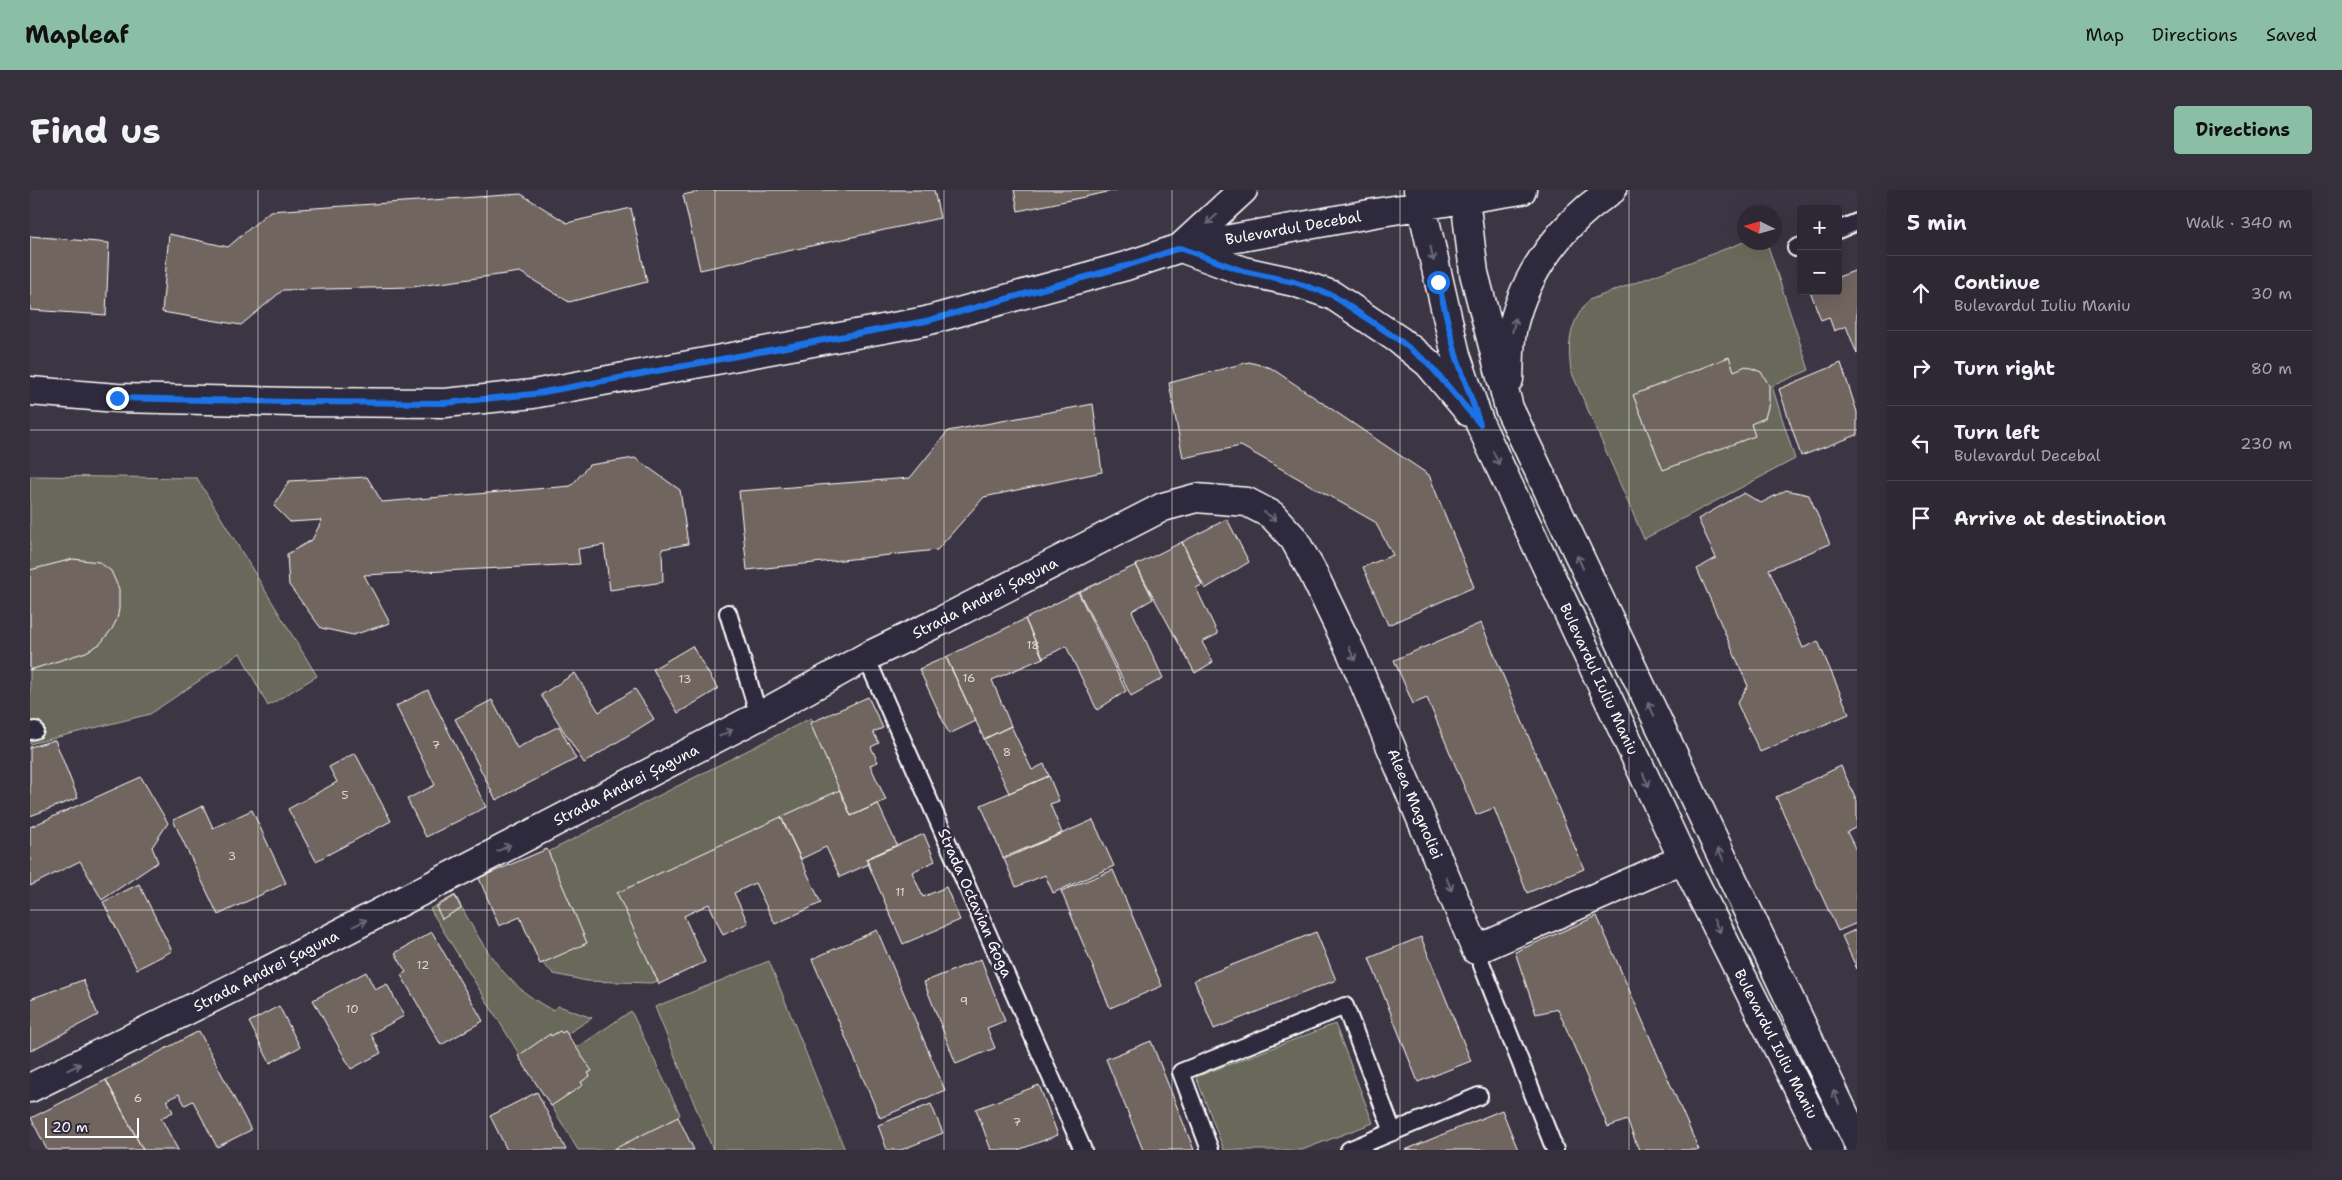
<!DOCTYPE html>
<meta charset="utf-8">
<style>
:root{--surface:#2d2833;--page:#35303b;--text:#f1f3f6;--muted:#a7a6ac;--line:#48444e;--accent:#8abfa5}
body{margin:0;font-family:"Shantell Sans",sans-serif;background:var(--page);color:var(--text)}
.controls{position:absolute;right:15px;top:15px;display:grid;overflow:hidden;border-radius:5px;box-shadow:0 5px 20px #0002}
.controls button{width:45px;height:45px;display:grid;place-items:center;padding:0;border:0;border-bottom:1px solid var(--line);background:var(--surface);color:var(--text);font:25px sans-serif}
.compass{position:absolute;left:1707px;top:15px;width:45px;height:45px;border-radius:50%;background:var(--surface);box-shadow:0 5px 20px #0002;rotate:275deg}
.scale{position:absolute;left:15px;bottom:12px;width:94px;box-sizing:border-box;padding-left:5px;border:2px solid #fff;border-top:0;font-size:14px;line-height:18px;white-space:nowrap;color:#fff;-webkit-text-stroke:4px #2f2a3d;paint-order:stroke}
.stop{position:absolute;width:15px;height:15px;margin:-11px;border:4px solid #1a73e8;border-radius:50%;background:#fff}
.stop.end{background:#1a73e8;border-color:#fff;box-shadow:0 1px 5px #0008}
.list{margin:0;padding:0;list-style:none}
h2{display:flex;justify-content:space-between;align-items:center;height:65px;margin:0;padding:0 20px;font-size:21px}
h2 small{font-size:16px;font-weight:400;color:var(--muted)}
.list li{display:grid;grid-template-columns:32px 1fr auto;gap:15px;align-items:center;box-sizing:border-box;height:75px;padding:0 20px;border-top:1px solid var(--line)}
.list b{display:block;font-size:19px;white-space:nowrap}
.list p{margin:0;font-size:16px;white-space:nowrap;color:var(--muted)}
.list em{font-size:16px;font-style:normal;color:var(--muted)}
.icon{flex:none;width:28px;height:28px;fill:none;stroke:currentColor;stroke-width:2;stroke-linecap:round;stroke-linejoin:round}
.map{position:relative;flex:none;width:1827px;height:960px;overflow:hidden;border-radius:5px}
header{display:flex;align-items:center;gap:30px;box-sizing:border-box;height:70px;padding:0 25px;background:var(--accent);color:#111}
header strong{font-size:24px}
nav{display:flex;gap:28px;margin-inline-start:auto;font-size:18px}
.intro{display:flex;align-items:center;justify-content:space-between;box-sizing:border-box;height:120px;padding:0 30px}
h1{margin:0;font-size:35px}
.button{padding:12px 22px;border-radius:5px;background:var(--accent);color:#111;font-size:18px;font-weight:700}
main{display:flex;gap:30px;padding:0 30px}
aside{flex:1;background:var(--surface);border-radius:5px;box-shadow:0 5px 20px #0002}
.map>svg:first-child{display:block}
.green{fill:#68695a;stroke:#b4b4ac}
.building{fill:#716560;stroke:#fff}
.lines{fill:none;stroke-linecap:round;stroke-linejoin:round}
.lane-casing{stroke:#fff;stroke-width:20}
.street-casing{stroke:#fff;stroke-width:31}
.secondary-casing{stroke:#fff;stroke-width:31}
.lane{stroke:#2f2a3d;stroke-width:16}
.street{stroke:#2f2a3d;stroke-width:28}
.secondary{stroke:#2f2a3d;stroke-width:28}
.oneway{stroke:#6d6a77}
.route{stroke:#1a73e8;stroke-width:6}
.grid{fill:none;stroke:#fff;stroke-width:1;stroke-opacity:0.55}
.labels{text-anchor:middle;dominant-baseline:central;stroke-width:5;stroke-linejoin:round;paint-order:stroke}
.number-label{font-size:12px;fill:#dcd8d7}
.street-label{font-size:15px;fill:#fff;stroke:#2f2a3d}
</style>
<header>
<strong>Mapleaf</strong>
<nav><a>Map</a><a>Directions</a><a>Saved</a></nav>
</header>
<div class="intro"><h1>Find us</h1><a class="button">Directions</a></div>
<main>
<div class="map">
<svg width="1827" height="960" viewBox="0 0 1827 960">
<rect width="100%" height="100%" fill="#3c3644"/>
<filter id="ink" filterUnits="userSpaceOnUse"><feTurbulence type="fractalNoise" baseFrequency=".02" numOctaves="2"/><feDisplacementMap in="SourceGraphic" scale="10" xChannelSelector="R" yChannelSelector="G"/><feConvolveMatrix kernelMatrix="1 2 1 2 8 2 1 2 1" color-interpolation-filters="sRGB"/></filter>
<g filter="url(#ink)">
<path class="green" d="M1714,52L1737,53L1779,180L1742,196L1765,269L1614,349L1541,181C1537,152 1540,132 1559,110Z
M0,286L167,288L287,486L238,516L210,463L120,524L0,554Z
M781,528L816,604L598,708L633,790L621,793L557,791L524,784L511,772L475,684Z
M425,705C451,753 472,794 522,820L529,816L562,828L494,872L400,719Z
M739,771L815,960H683L625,817Z
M601,821L650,924L646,930L586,960H548L521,915L545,859Z
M1305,834L1343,933L1272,960H1194L1166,887Z"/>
<path class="building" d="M675,0H904L910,28L670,80L653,5Z
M984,0H1087L988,21Z
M491,4L537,33L601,18L617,92L539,112L490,82L382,97L253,100L211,135L132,122L139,44L198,57L240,21Z
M0,46L79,53L76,125L0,120Z
M1827,80V164L1816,136L1804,141L1799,127L1791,130L1780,101H1808V87Z
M1699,167L1704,181L1716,176L1731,182L1739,195V213L1735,228L1721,234L1725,246L1633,280L1603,205Z
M1219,172L1241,178L1399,285L1444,397L1358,435L1333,377L1363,365L1345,332L1211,256L1153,268L1139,193Z
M1811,173L1827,222V245L1771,266L1749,199Z
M1063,214L1072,282L954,307L907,360L717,380L709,301L880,288L918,241Z
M605,268L650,300L658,354L632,359L633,392L580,400L574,355L548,359L550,374L334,385L360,433L323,445L291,438L259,395L257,364L282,350L292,330L260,332L244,316L259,291L337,287L352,312L541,296L559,275Z
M1756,300L1779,305L1800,354L1739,379L1773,458L1788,451L1819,524L1730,562L1707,513L1718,496L1667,379L1686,368L1668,329L1714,303L1731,313Z
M1197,329L1219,372L1175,399L1152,352Z
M1152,352L1172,395L1166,398L1188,444L1172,452L1183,472L1165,483L1106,375Z
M43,369L69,372L81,381L89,399V419L87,429L82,439L70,454L56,462L0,480V380Z
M1106,375L1123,409L1102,421L1133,488L1101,506L1049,402Z
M1048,402L1096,501L1067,520L1036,456L1013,468L995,429Z
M995,429L1013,468L962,490L981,536L954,549L916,467Z
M1451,433L1554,679L1497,703L1464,618L1446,625L1397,508L1383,514L1364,470Z
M662,456L688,499L648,523L623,479Z
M916,467L946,531L919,544L889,479Z
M545,483L569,522L605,499L624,529L554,573L511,505Z
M398,500L456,617L396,647L377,609L405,595L366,516Z
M838,507L853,538L843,542L849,553L841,557L848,572L840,575L856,610L821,626L780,533Z
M462,510L487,558L529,536L546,569L466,610L425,529Z
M981,536L1002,580L1014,574L1019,586L979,603L954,549Z
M25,550L48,608L0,626V557Z
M325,563L361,631L286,671L258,619L307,592L299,577Z
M1811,576L1827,611V637L1817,642L1827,662V733L1808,741L1746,607Z
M1019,586L1029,611L1020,614L1032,643L973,668L951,615Z
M111,587L138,633L122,657L128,672L72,710L50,671L0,696V637Z
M810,600L821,626L848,614L867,655L836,669L839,674L810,687L796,657L771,669L751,627Z
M173,616L183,638L222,620L256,693L188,725L143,630Z
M751,627L791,713L745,734L725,693L704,703L718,733L693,745L679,714L654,726L675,772L629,794L587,703Z
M1063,630L1084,676L1023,703L1015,685L986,697L974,669Z
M894,644L905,671L882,682L893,707L916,697L930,730L873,754L836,669Z
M517,659L557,753L510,774L490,727L469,736L449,688Z
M1083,680L1132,796L1080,818L1031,701Z
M109,694L142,761L107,779L73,712Z
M425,706L431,718L412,729L406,717Z
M1567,726L1669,960H1609L1597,930L1578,937L1528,819L1506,824L1485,762Z
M1827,739V779L1812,746Z
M847,740L915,900L850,928L782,769Z
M402,742L453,831L411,855L371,785L376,782L365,763Z
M1286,742L1306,790L1184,839L1164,790Z
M1391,747L1441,871L1388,892L1339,768Z
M951,769L975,831L957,838L965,858L926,874L894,792Z
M336,782L345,800L357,794L374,826L341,844L351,863L321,879L283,810Z
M53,790L68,825L0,861V809Z
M249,816L270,857L240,873L219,832Z
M169,841L221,940L187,957L163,911L155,915L149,904L137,910L143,922L131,928L148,960H113L76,890Z
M530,841L532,843L535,841L562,881L558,883L560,886L551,892L553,895L521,916L488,866L520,844L521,846Z
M1121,851L1164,960H1113L1076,869Z
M76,890L113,960H17L1,928Z
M1009,895L1028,945L988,960H961L946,919Z
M507,902L536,960H477L460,926Z
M901,914L913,943L871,960H857L848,935Z
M1472,920L1488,960H1375Z
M648,927L664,960H582Z"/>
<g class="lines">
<g class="lane-casing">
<path id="lane" d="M1808,40L1827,32
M1766,58L1771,56
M698,423L729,526
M836,467L1053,960
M0,541L5,540
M1446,760L1525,960
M1180,960L1151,882L1315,816L1363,942
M1319,960L1449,906"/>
</g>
<g class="street-casing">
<path id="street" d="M0,898L245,777L729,526L836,467L913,430L1133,317L1166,308L1217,312L1242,325L1264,349L1283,383L1322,464L1446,760L1653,669"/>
</g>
<g class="secondary-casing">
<path id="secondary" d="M1388,0L1426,165L1450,234L1653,669L1799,960
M1434,0L1444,83L1479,218L1827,951
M1150,58L1213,0
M1151,58L1213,81L1264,92L1302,105L1369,150L1398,173L1439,222
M1479,189C1480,172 1479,153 1483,136C1496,81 1534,31 1582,0
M0,201L87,208L263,212L415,213L503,204L896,131L1096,76L1150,58L1345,23L1492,0"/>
</g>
<use href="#lane" class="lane"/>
<use href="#street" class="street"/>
<use href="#secondary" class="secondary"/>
</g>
<defs><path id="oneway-shaft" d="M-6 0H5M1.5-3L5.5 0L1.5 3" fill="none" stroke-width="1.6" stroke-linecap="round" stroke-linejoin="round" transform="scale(1.25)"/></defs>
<g class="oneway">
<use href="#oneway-shaft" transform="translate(1182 29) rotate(138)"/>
<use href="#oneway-shaft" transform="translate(1402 64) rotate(78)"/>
<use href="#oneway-shaft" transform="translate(1484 135) rotate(-77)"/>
<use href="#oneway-shaft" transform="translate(1466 268) rotate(65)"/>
<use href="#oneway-shaft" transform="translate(1240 326) rotate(35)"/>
<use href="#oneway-shaft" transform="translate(1550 372) rotate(-115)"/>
<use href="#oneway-shaft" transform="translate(1322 464) rotate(66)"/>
<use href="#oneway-shaft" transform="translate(1621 519) rotate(-116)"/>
<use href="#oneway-shaft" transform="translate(696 543) rotate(-27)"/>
<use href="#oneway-shaft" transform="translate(1616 590) rotate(65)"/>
<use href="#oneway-shaft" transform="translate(474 658) rotate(-27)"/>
<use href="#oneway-shaft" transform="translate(1691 665) rotate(-115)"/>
<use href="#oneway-shaft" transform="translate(1419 694) rotate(67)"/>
<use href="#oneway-shaft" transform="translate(330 733) rotate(-27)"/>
<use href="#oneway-shaft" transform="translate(1687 736) rotate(63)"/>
<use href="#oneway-shaft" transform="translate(44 877) rotate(-26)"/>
<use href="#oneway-shaft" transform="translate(1806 907) rotate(-115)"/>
</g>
</g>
<g class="lines" filter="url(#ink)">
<path class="route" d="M87,208L263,212L415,213L503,204L896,131L1096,76L1150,58L1213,81L1264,92L1302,105L1369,150L1398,173L1450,234L1426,165L1408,92"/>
</g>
<path class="grid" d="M228,0V960M457,0V960M685,0V960M914,0V960M1142,0V960M1370,0V960M1599,0V960M0,240H1827M0,480H1827M0,720H1827"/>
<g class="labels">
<g class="number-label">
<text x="1003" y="455">18</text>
<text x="939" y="488">16</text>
<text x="655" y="489">13</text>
<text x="406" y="555">7</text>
<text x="977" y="562">8</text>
<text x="315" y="605">5</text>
<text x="202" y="666">3</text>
<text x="870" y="702">11</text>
<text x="393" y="775">12</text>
<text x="934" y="811">9</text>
<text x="322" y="819">10</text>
<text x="108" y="908">6</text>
<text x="987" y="932">7</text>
</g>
<g class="street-label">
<text transform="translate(1263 38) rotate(-10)">Bulevardul Decebal</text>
<text transform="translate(955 408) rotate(-27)">Strada Andrei Șaguna</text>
<text transform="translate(1569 489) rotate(65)">Bulevardul Iuliu Maniu</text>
<text transform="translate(596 595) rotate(-27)">Strada Andrei Șaguna</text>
<text transform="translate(1385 614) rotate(67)">Aleea Magnoliei</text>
<text transform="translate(945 713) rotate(66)">Strada Octavian Goga</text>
<text transform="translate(236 781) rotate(-27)">Strada Andrei Șaguna</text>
<text transform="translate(1746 854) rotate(63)">Bulevardul Iuliu Maniu</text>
</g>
</g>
</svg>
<div class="controls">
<button>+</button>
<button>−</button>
</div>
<svg class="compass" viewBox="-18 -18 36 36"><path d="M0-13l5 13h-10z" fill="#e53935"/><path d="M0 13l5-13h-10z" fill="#a7a6ac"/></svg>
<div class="scale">20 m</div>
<div class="stop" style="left:1408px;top:92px"></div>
<div class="stop end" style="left:87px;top:208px"></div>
</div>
<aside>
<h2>5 min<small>Walk · 340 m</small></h2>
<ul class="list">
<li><svg class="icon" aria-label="ahead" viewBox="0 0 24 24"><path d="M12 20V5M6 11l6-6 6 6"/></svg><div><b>Continue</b><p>Bulevardul Iuliu Maniu</p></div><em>30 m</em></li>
<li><svg class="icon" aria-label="right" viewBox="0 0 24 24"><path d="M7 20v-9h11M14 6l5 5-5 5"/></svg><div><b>Turn right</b></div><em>80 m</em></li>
<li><svg class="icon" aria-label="left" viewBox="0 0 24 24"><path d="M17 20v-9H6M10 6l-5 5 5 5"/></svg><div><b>Turn left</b><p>Bulevardul Decebal</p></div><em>230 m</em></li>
<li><svg class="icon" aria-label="arrive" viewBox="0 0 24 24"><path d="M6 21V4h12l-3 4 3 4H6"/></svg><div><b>Arrive at destination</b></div></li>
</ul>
</aside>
</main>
